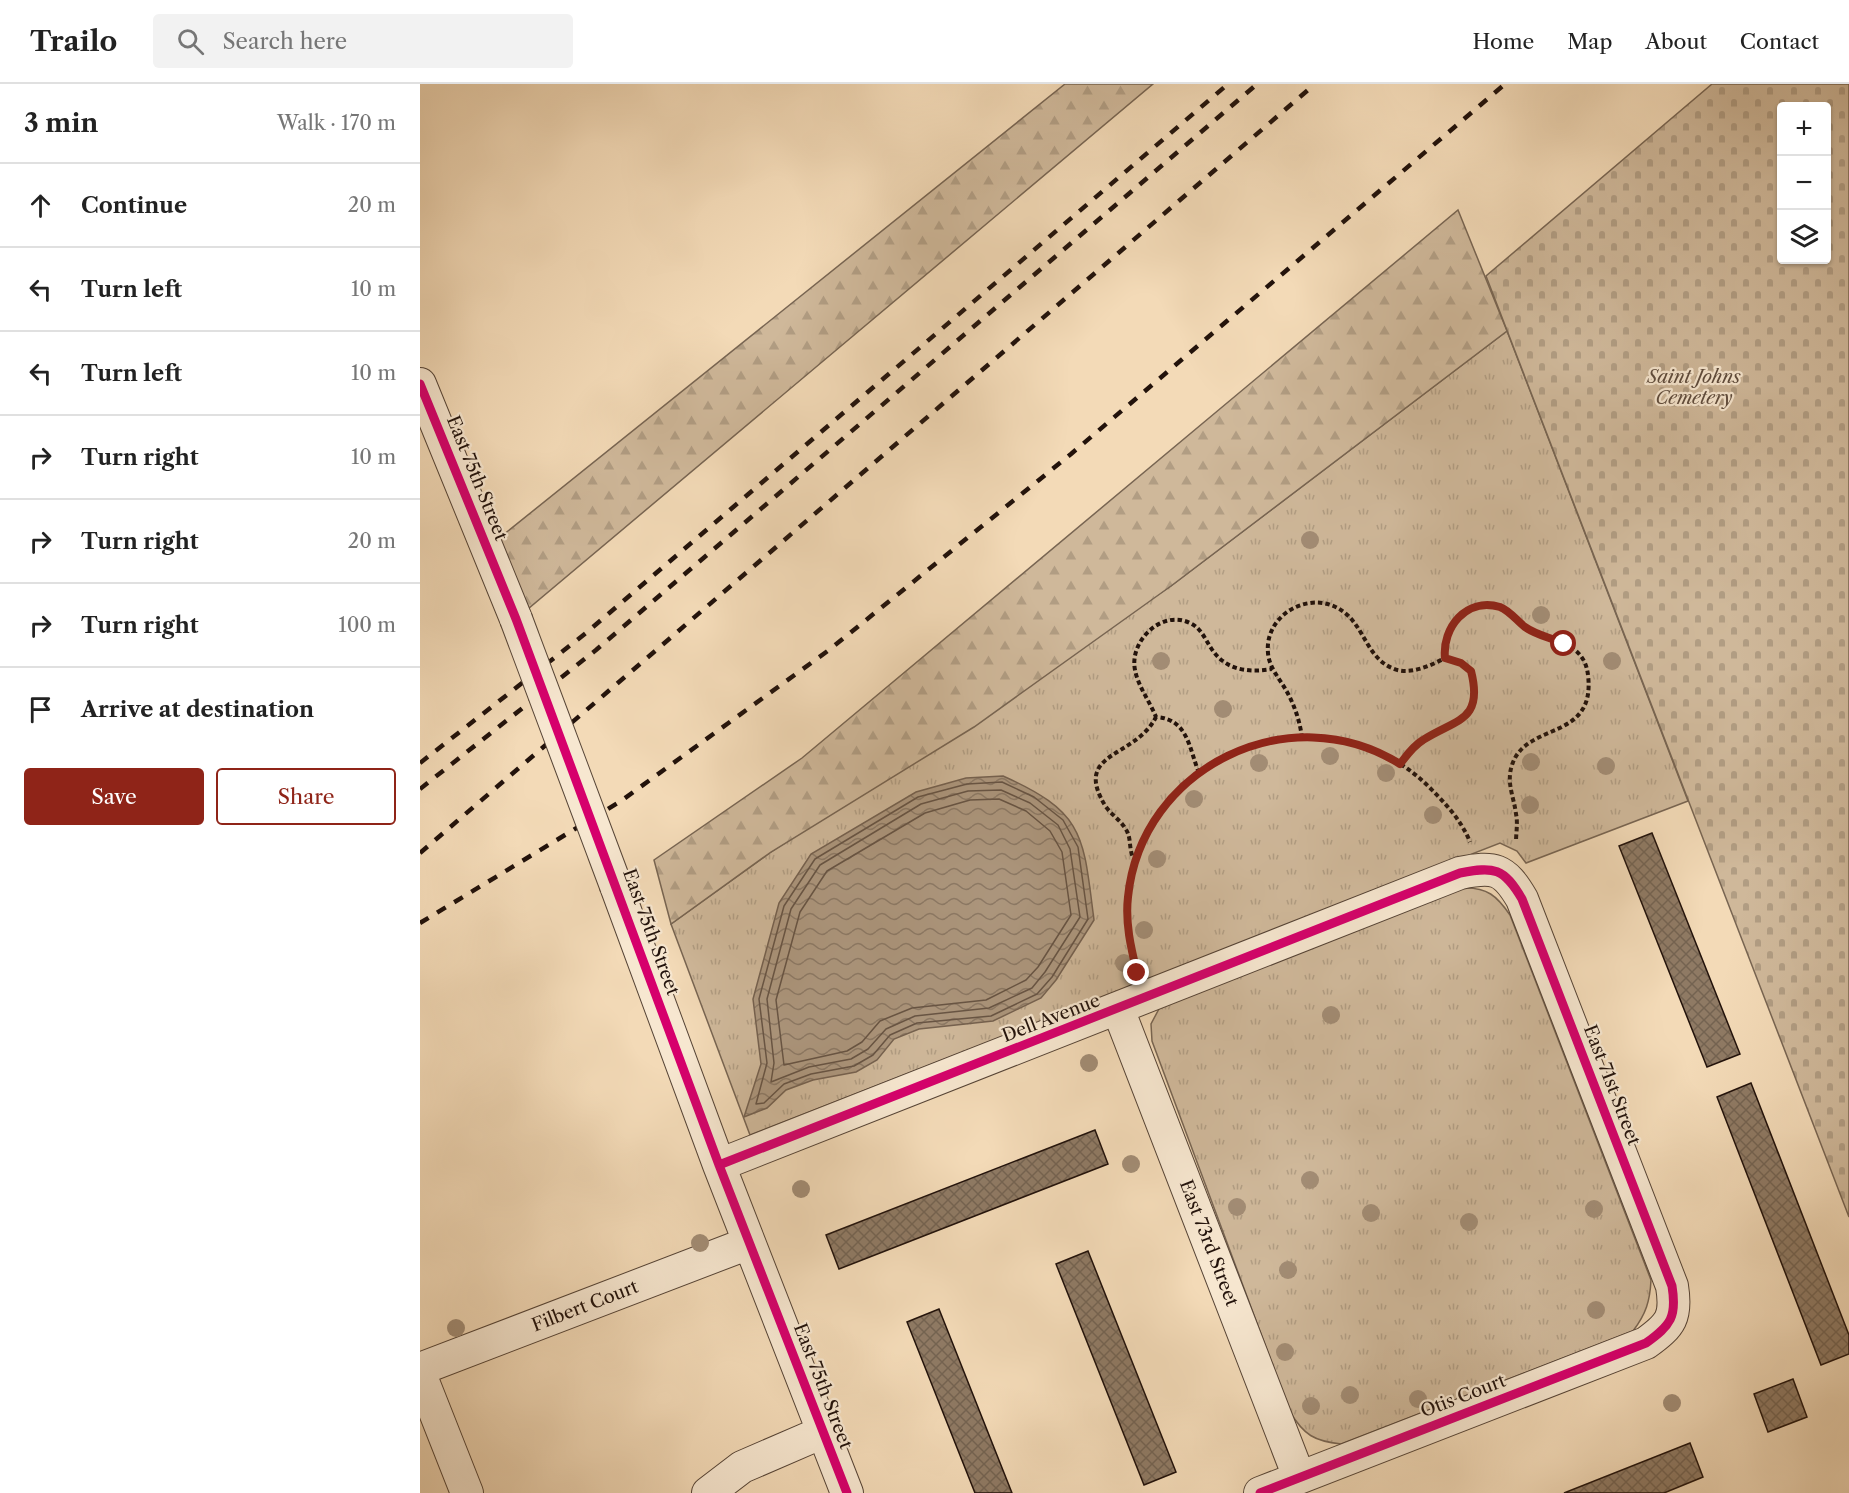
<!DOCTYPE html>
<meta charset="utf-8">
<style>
:root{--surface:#fff;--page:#f2f2f2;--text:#222;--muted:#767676;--line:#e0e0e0;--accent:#8f2418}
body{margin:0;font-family:"Libre Caslon Text",serif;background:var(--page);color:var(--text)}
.controls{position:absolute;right:18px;top:18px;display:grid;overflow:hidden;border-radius:6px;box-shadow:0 2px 4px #0004}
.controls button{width:54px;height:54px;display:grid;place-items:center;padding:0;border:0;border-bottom:2px solid var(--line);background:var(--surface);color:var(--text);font:30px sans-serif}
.stop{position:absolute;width:18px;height:18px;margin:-14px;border:4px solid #8f2418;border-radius:50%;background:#fff}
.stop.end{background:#8f2418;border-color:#fff;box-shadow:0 2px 6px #0008}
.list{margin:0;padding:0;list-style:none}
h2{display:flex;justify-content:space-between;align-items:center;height:78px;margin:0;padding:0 24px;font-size:26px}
h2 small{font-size:20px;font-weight:400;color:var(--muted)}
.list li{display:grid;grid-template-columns:39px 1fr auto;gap:18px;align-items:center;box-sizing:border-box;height:84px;padding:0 24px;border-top:2px solid var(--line)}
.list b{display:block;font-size:22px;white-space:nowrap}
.list em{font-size:20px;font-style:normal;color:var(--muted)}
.actions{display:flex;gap:12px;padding:18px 24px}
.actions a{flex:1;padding:14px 0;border:2px solid var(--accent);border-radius:6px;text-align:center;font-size:21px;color:var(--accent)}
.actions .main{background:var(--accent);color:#fff}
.icon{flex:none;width:33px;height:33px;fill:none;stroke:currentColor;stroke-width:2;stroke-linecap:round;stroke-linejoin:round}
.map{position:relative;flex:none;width:1429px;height:1409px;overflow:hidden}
header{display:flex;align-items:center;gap:36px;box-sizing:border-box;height:84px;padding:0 30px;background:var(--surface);border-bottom:2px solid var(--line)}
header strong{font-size:28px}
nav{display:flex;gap:33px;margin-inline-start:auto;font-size:21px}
.search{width:420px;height:54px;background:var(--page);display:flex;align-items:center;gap:15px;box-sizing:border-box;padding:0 21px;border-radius:6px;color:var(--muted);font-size:22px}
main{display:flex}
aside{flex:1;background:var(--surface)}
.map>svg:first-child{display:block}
.grass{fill:url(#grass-tufts);stroke:#786552;stroke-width:1.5}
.forest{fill:url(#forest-firs);stroke:#786552;stroke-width:1.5}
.cemetery{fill:url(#cemetery-stones);stroke:#786552;stroke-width:1.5;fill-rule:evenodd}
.water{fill:url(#water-waves);stroke:#75614f;stroke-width:1.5}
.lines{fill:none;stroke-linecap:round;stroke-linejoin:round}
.shore{stroke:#675444;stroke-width:1.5}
.building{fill:url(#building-cross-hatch);stroke:#22120b;stroke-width:1.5}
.minor-casing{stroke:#564436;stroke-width:34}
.path{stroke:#22120b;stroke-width:4;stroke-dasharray:4.5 3;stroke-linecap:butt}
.minor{stroke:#f7e7d0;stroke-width:32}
.rail{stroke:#22120b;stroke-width:4.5;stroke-dasharray:10 10;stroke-linecap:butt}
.minor-bridge-casing{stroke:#564436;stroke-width:34;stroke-linecap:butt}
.minor-bridge{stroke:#f7e7d0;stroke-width:32}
.cycleway-casing{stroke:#f7e7d0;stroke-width:13}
.cycleway{stroke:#d6006c;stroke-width:9}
.tree{fill:#a28c74}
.route{stroke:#8f2418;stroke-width:8}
.labels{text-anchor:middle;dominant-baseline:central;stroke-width:4.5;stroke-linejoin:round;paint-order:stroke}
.park-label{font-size:18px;font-style:italic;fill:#5f4c3d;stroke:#f7e7d0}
.street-label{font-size:18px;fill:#22120b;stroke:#f7e7d0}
</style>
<header>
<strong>Trailo</strong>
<div class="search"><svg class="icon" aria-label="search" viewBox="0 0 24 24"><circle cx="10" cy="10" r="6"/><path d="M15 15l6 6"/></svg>Search here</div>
<nav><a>Home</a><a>Map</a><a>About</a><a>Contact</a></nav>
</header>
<main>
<aside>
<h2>3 min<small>Walk · 170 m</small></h2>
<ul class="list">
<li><svg class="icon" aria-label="ahead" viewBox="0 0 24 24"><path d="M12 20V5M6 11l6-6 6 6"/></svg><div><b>Continue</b></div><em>20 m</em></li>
<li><svg class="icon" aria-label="left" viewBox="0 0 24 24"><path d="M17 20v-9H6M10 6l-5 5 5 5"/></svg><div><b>Turn left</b></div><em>10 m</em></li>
<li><svg class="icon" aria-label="left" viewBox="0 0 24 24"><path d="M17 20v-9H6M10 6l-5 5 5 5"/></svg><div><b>Turn left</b></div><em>10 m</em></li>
<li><svg class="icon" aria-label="right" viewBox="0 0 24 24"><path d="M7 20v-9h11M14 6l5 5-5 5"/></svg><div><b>Turn right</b></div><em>10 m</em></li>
<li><svg class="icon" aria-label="right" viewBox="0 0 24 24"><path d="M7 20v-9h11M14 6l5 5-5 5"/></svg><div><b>Turn right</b></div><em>20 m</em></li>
<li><svg class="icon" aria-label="right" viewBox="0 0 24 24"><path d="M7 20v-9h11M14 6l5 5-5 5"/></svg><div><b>Turn right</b></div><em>100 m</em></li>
<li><svg class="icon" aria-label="arrive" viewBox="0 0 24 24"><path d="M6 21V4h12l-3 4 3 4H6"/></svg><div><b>Arrive at destination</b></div></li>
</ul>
<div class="actions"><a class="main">Save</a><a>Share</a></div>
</aside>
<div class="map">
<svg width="1429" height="1409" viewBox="0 0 1429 1409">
<defs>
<pattern id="grass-tufts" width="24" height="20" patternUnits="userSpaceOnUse" patternTransform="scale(1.5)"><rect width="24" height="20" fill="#cfb89a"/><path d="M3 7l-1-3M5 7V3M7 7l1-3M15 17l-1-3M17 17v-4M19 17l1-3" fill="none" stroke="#b19d83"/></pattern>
<pattern id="forest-firs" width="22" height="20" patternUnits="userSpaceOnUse" patternTransform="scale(1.5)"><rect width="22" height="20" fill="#cfb89a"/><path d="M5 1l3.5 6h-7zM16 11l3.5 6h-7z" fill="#b19d83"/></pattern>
<pattern id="cemetery-stones" width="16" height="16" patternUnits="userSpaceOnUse" patternTransform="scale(1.5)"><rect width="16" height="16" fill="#cfb89a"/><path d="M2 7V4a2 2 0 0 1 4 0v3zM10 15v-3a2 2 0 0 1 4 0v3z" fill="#b19d83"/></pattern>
<pattern id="water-waves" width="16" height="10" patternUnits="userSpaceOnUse" patternTransform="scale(1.5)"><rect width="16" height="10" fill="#ac967d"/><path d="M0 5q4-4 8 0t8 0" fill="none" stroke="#8c7965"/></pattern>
<pattern id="building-cross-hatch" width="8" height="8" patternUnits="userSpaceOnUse" patternTransform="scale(1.5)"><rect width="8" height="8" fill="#8f7a64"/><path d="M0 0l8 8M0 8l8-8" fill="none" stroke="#746351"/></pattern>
</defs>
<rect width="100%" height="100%" fill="#f3dab7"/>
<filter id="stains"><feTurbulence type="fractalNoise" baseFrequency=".00333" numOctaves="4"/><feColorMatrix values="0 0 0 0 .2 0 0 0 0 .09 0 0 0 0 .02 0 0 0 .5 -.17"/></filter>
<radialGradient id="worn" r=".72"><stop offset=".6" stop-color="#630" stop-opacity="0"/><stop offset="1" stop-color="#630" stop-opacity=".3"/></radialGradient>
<path class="grass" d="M1087,247L1268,717L1106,779L1097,767L1080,759L330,1051L251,840L351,768L751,502Z
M1043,804C1067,803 1077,812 1090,831L1231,1196C1230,1217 1226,1230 1213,1247L921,1360C894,1357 884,1351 870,1328L732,957L731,940L741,921Z"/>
<path class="forest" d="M645,0H733L96,535L68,463Z
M1038,126L1087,247L751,502L554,643L351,768L251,840L234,776L382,674Z"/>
<path class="cemetery" d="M1292,0H1429V1133L1066,192ZM1362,22H1406V176H1362Z"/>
<path class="water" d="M583,692C666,729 663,752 674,836L636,896L621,914L573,937L499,945L474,955L457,976L436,988L393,996L366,1006L347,1024L324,1033L341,980L333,915L359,819L391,770L496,708L546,694Z"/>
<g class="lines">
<path class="shore" d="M582,698L614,713L643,736L658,763L668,835L632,893L617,910L571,932L497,939L470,951L453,971L434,982L391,990L364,1000L344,1019L336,1020L347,979L339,915L364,822L395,775L498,713L547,700Z
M581,706L610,719L638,741L650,765L660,833L625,888L612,904L569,924L495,932L466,945L448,965L431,975L389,983L351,998L354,979L347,915L371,825L400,781L501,720L548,707Z
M579,715L606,727L630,747L642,768L651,831L618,883L606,896L566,916L492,924L460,937L442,958L427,967L364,981L356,916L380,828L407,787L505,729L550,716Z"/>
</g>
<path class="building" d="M1232,749L1320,970L1287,983L1199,762Z
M1331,999L1429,1251V1270L1401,1281L1297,1013Z
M675,1046L688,1080L419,1185L406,1151Z
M668,1167L756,1388L724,1401L636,1180Z
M519,1225L592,1409H555L487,1238Z
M1373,1295L1387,1333L1348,1348L1334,1310Z
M1270,1359L1283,1393L1244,1409H1144Z"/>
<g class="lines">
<g class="minor-casing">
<path id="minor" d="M0,300L96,535
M196,802L299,1081L427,1409
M698,925L879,1393
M299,1081L1040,789C1074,782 1084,784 1102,815L1252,1202C1257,1233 1251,1241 1226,1259L840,1409
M0,1285L329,1159
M0,1290L47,1409
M288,1409L322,1383L403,1348"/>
</g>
<path class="path" d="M882,654C880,637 874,620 866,606C859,594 849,583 848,569C844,529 894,503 925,529C944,544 948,574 972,584C988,592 1010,582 1025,574
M980,680C987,671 993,662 1003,656C1035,636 1064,638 1051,587L1041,579L1025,574C1022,544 1048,510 1082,524C1092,529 1098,539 1107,544C1130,559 1164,556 1168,591C1176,658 1106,637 1092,681C1086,699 1094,713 1096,730C1098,739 1096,749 1096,758
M779,689C769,664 768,635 736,633C730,618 718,602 715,586C709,557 742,525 770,539C781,544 785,555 791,564C805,586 827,589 852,585
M716,778C707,767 713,755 705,744C700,736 692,731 686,723C651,667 715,675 736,633
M716,886C705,841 704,795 725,753C780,644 929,618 1013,707C1028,722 1042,738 1050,758"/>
<use href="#minor" class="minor"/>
<path class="rail" d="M0,679L166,549L808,0
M0,705L176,566L837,0
M0,769L895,0
M0,839L201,717L409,566L651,370L1085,0"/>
<g class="minor-bridge-casing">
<path id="minor-bridge" d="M96,535L196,802"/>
</g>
<use href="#minor-bridge" class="minor-bridge"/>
<g class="cycleway-casing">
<path id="cycleway" d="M0,300L96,535L299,1081L427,1409
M299,1081L1040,789C1074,782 1084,784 1102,815L1252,1202C1257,1233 1251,1241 1226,1259L840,1409"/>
</g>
<use href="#cycleway" class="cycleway"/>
</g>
<g class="tree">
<circle cx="890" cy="456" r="9"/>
<circle cx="1121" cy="531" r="9"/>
<circle cx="741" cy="577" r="9"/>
<circle cx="1192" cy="577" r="9"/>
<circle cx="803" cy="625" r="9"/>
<circle cx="910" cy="672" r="9"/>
<circle cx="1111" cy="678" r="9"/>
<circle cx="839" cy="679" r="9"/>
<circle cx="1186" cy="682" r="9"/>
<circle cx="966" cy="689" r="9"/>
<circle cx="774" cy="715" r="9"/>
<circle cx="1110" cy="721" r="9"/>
<circle cx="1013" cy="731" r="9"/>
<circle cx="737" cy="775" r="9"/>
<circle cx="724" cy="846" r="9"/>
<circle cx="704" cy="879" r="9"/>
<circle cx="911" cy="931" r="9"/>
<circle cx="669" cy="979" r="9"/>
<circle cx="711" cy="1080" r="9"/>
<circle cx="890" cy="1096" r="9"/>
<circle cx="381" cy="1105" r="9"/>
<circle cx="817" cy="1123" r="9"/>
<circle cx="1174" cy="1125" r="9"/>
<circle cx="951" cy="1129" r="9"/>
<circle cx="1049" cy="1138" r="9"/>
<circle cx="280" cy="1159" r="9"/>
<circle cx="868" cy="1186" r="9"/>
<circle cx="1176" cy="1226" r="9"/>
<circle cx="36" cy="1244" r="9"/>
<circle cx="865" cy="1268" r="9"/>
<circle cx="930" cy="1311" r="9"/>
<circle cx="998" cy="1315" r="9"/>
<circle cx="1252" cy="1319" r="9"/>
<circle cx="891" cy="1322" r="9"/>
</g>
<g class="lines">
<path class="route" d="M717,889C711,864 705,839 708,813C721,683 870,611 980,680C987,671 993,662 1003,656C1035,635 1064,638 1051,587L1041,579L1025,574C1022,544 1046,513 1080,523C1090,527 1097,537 1105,543C1116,551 1132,554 1144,560"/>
</g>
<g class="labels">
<g class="park-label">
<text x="1274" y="293">Saint Johns<tspan x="1274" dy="21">Cemetery</tspan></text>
</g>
<g class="street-label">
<text transform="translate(57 394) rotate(68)">East 75th Street</text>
<text transform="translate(231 848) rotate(70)">East 75th Street</text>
<text transform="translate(631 934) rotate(-21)">Dell Avenue</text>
<text transform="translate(1192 1001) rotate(69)">East 71st Street</text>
<text transform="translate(789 1159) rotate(69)">East 73rd Street</text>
<text transform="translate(165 1222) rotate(-21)">Filbert Court</text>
<text transform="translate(403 1302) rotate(69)">East 75th Street</text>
<text transform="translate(1043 1312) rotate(-21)">Otis Court</text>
</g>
</g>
<rect width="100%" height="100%" filter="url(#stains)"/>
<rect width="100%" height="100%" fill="url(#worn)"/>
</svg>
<div class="controls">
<button>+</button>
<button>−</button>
<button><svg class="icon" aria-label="layers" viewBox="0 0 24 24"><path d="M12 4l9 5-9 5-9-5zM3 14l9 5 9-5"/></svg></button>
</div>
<div class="stop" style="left:1144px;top:560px"></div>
<div class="stop end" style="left:717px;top:889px"></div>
</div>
</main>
